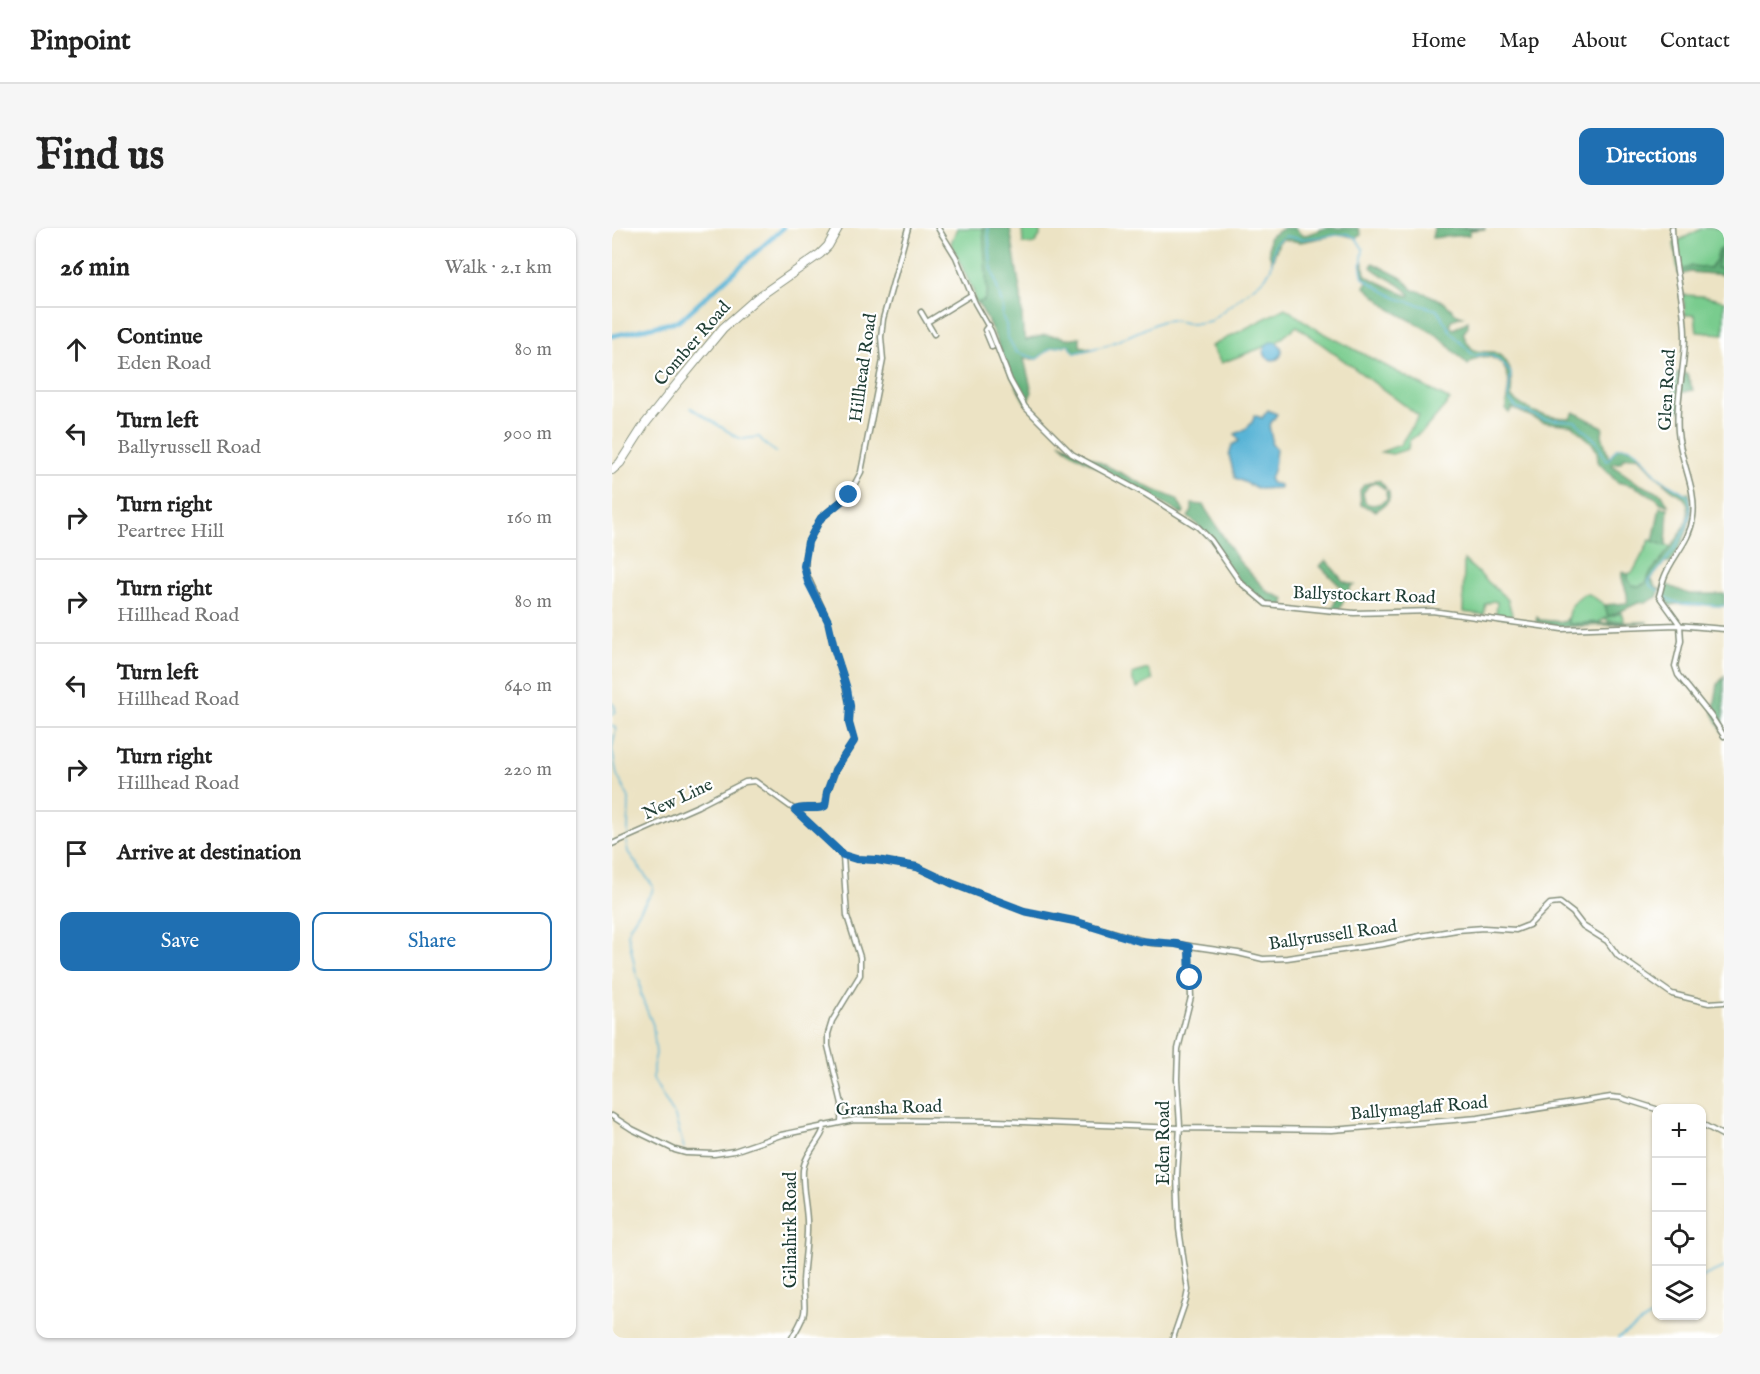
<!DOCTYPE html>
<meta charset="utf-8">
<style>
:root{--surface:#fff;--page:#f6f6f6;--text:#222;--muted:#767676;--line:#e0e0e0;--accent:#1f6fb2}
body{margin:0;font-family:"IM FELL English",serif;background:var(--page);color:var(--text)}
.controls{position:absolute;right:18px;bottom:18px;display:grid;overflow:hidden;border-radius:12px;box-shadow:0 2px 4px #0004}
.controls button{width:54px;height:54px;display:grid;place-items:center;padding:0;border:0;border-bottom:2px solid var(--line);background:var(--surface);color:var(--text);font:30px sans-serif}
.stop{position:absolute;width:18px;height:18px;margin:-14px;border:4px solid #1f6fb2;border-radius:50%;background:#fff}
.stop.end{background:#1f6fb2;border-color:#fff;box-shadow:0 2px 6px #0008}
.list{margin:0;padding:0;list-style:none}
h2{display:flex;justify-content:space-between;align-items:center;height:78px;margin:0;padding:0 24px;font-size:26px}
h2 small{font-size:20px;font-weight:400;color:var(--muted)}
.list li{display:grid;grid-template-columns:39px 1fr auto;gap:18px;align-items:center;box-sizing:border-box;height:84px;padding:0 24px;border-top:2px solid var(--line)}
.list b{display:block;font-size:22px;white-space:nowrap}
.list p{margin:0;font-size:20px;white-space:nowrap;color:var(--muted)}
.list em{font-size:20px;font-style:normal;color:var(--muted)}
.actions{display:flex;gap:12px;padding:18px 24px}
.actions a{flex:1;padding:14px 0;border:2px solid var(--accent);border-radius:12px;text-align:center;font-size:21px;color:var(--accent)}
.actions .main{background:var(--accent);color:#fff}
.icon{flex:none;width:33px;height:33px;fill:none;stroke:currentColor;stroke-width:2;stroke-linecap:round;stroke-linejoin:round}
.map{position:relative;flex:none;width:1112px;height:1110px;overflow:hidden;border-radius:12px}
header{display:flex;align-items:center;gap:36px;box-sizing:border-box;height:84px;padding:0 30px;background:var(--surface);border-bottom:2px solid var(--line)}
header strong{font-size:28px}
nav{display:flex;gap:33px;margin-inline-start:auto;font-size:21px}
.intro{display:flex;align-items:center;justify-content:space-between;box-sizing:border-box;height:144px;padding:0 36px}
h1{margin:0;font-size:42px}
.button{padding:15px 27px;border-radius:12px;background:var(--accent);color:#fff;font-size:21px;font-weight:700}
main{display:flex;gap:36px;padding:0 36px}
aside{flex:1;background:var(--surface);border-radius:12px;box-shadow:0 2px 4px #0004}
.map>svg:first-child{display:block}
.green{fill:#79cc8e;stroke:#4c8461;stroke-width:1.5}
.forest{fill:#62b079;stroke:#407656;stroke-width:1.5}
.water{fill:#58b4d6;stroke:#3c7885;stroke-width:1.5}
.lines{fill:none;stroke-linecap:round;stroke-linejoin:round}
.stream{stroke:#58b4d6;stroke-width:1.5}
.river{stroke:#58b4d6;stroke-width:4.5}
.minor-casing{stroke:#86907c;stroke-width:7}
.highway-casing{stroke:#86907c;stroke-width:10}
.minor{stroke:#fff;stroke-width:4}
.highway{stroke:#fff;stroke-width:8}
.route{stroke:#1f6fb2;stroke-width:8}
.labels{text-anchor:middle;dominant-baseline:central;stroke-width:4.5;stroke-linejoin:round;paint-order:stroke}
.street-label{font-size:18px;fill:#1f3d34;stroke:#fff}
</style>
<header>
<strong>Pinpoint</strong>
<nav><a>Home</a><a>Map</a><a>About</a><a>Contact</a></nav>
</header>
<div class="intro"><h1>Find us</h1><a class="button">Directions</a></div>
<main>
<aside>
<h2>26 min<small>Walk · 2.1 km</small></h2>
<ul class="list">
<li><svg class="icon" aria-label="ahead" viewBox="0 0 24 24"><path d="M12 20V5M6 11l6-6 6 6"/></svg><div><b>Continue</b><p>Eden Road</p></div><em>80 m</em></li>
<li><svg class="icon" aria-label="left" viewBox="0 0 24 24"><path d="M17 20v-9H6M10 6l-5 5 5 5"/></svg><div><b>Turn left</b><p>Ballyrussell Road</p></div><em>900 m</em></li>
<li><svg class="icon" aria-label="right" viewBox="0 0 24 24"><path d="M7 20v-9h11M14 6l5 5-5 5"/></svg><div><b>Turn right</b><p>Peartree Hill</p></div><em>160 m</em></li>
<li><svg class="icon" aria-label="right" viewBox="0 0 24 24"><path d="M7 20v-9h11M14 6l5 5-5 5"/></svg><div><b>Turn right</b><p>Hillhead Road</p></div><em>80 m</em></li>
<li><svg class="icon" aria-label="left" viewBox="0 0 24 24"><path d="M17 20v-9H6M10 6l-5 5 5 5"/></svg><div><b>Turn left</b><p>Hillhead Road</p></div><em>640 m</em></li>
<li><svg class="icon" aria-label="right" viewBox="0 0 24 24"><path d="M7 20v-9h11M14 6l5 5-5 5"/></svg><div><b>Turn right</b><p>Hillhead Road</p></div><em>220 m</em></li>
<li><svg class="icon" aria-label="arrive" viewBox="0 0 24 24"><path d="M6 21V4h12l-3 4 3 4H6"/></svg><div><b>Arrive at destination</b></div></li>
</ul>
<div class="actions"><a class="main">Save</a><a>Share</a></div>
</aside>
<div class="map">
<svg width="1112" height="1110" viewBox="0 0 1112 1110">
<rect width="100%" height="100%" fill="#fff"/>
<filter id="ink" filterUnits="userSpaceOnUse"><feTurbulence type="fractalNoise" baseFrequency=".0167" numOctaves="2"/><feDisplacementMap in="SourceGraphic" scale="12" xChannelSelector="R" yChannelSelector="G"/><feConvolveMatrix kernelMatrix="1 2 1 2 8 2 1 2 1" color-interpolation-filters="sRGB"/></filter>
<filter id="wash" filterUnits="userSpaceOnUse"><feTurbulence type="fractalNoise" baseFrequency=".008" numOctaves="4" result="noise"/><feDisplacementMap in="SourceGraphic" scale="24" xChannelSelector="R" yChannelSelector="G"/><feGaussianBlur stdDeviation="1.35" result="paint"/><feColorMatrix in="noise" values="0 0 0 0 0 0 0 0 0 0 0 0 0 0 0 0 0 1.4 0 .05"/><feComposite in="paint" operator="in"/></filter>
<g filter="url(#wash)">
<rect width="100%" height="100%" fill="#ece3c4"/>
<path class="green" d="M345,0H371C373,23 380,51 372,73L363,75L362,65L339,15Z
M410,0H428V8L422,16H411Z
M1091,0H1112V41L1104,40L1108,29L1107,22L1104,32L1098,40L1066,44L1062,15Z
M1071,67L1090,68L1112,73V106L1085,104L1083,87H1073Z
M673,80L706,102L838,172L813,201L797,213L796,221L780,226L769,224L788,217L807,188L685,98L665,114L609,135L599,118Z
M1038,312L1060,319L1038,346L1034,355L1027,358L1020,357L1016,352V346L1021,344Z
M852,332L896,372L901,390L884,388L885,374L881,373L874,376L872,387L851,384Z
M972,366H977L993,377L996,389L1009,385L1012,393H996L994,390L987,394L956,396C954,382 961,373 972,366Z
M536,441L541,452L525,460L521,453L520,446Z"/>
<path class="forest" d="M371,0H398L409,68L411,105L414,112L433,107L451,109L453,111L468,109V118L480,121L463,125L456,117L439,120L425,131H412L420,164L414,176C394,144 386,107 366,75L372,73L375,64Z
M672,0H682L691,8L713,0H746L749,7L744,10L729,6L688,14L671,11L667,14L660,34L657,24V9Z
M822,0H873V1L858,2L857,7L820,10Z
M1107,21H1110L1104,40L1112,41V47L1078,44L1068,47L1066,44L1080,38L1098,40L1104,32Z
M751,33L753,46L758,50L796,68L798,67C791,55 770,50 759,39L761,35L790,50L801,62C808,62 829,72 834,76C841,82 842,86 851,88L839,92L838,98L842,101L856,93V98L851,106C854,111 856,118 862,122C867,125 874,123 881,124C902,131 900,152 899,169C917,185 935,190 958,190L962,184L991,199L990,207L997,231L1005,220C1025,214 1034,237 1046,249C1053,255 1064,260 1072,265L1077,264C1085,290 1072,312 1059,335L1053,334L1039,351L1044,359L1048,361L1045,369L1035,374L1026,375L996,389L993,377L1015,375C1018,362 1008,356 1010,344L1016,346V352L1020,357C1025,358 1030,359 1034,355C1036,353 1036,349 1038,346C1048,331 1086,295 1074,273C1072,269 1067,266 1063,264C1047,252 1040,242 1026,228L1012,230L1008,235H1002L1000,237L1027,256L1050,266L1056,277L1049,275L1044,270L1022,258L1005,254L986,234L985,223L980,215L960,197L931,194L900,180L897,185L894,182C893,172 899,159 896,149C891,129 871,121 856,137L825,107L778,81L753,59L755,53C749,47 749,41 751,33Z
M1066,144L1075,146L1081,162L1069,165V183H1062L1061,158Z
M448,214L542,262L565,271L572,284L570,286L460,225Z
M764,252H767L774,260L773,261L764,255L757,257L751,265L753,274C760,280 768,276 775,271L774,264L776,262C781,274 773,276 764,283L749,277L748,262L752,257Z
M580,276L591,277L626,332L656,364L673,371L671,379C664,378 655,377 649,373C617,351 606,311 576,289L580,283Z
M1048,279L1056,280L1054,318L1041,313Z
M714,332L731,353L742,357L739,358L728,380V384H719L729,359L708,338Z
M1053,351L1055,357L1077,366H1112V378L1063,376L1058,378L1050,367Z
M925,389L928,392L952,394L956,390L957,396L1035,394V395L950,399L924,394Z
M1112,448V484L1110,503L1101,485L1106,456Z"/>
<path class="water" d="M652 123a9 9 0 1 1 18 0a9 9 0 1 1-18 0Z
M656,182L665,186L657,198L660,211L659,215L664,221L662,240L658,251L659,255L668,257V260L647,261L623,250L617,227L620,217L627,213L623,206C632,202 642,197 642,187L650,190Z"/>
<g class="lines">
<path class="stream" d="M376,0L379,37L391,80L390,89L394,96L395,108L404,124L425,131L439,120L456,117L463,125L496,117L550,93L559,92L580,96L598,93L653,50L659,40L663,15L673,8L689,11L735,6L744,10L751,21L749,41L751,50L784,70L825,82L839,104L860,126L863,128C879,122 889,133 899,145L896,170L905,180L932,191L963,193C971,201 979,207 986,215C990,221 989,227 995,233L1005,220C1026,213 1035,239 1048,250C1057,257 1068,261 1076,268C1087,294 1053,335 1037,353L1038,357L1047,363
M79,180L125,209L131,211L147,209L154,217L164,224
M1051,365L1056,371L1069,376L1112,378
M0,475L3,479V484L0,487
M0,497L4,500L0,521L5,547L17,570L16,607
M14,613L16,624L41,658L40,664L18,698L16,706L24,745L28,754L29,768L41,797L44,826L41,838V851L63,889L72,920
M1090,1049L1112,1039
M1006,1110L1044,1085"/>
<path class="river" d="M0,108L67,93L171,0"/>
</g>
</g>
<g filter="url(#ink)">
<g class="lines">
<g class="minor-casing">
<path id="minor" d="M326,0L344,29L363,75L379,103L398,152L413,179L460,226L535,267L586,299L599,312L628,354L654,376L742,385L820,383L950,401L1065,397L1112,401
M1060,0C1061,37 1073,72 1073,109C1073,141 1063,172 1066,204C1068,233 1085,260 1081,289C1078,314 1060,328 1052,350C1050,355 1049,362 1047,368L1068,397L1069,413L1063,438L1066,447L1099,488L1112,508
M309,84L322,106
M315,94L359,67
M377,97L373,102L380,119
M183,582C193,577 204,583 213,578L215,564L223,542L242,513L237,495L238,478L231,447L222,420L216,393L194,345L193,330L196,314L209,290L237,267L249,244L271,132L269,109L271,91L296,0
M0,616L86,578L133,554L143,553L183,582L231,627L244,631L265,632L305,639L339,655L412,683L462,693L539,715L564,716L626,725L651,731L675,730L772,716L808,708L845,702L872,700L904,702L917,697L938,676L948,675L961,685L971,698L995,713L1006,728L1060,766L1097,775L1112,774
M0,888L20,901L63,922L74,925L102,926L122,923L169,907L242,892L384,893L568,900L720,902L866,890L999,869L1009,870L1044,881
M229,893L230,876L216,818V806L220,793L248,747V729L235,688L231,628
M1090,896L1112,908
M180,1110C184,1102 190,1094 192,1085C194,1074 190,1063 191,1053C192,1033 196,1013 195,992C194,975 190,959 191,942C193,924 213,909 212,897
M561,1110L574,1072L576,1062L567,1001L565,948L568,898L565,851L566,821L579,769L577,720"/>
</g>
<g class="highway-casing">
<path id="highway" d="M0,242L8,235L33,196L64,157L111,100L145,70L208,26L216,18L226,0"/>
</g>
<use href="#minor" class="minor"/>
<use href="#highway" class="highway"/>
</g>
</g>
<g class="lines" filter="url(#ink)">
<path class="route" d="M237,267L209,290L206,295L196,314L192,338L196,354L216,393L222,420L235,461L238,478L237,495L242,513L223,542L215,564L213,578C204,583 192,577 183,582L231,627L244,631L265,632L305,639L339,655L412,683L462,693L527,713L564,716L577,719L578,750"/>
</g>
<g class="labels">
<g class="street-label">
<text transform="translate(81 116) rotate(-49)">Comber Road</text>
<text transform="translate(252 140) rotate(-82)">Hillhead Road</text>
<text transform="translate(1056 162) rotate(-87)">Glen Road</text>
<text transform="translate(752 368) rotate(2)">Ballystockart Road</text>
<text transform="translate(66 572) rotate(-25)">New Line</text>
<text transform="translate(721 708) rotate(-8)">Ballyrussell Road</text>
<text transform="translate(277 881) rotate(-2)">Gransha Road</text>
<text transform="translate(807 881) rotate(-5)">Ballymaglaff Road</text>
<text transform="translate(552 915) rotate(-90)">Eden Road</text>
<text transform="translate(179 1002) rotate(-90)">Gilnahirk Road</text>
</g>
</g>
</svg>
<div class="controls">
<button>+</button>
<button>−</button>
<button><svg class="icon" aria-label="locate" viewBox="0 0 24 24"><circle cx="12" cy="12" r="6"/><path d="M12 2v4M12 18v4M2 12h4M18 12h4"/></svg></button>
<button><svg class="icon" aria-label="layers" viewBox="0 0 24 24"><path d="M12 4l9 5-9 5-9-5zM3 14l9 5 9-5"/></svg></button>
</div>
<div class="stop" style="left:578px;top:750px"></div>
<div class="stop end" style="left:237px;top:267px"></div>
</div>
</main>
